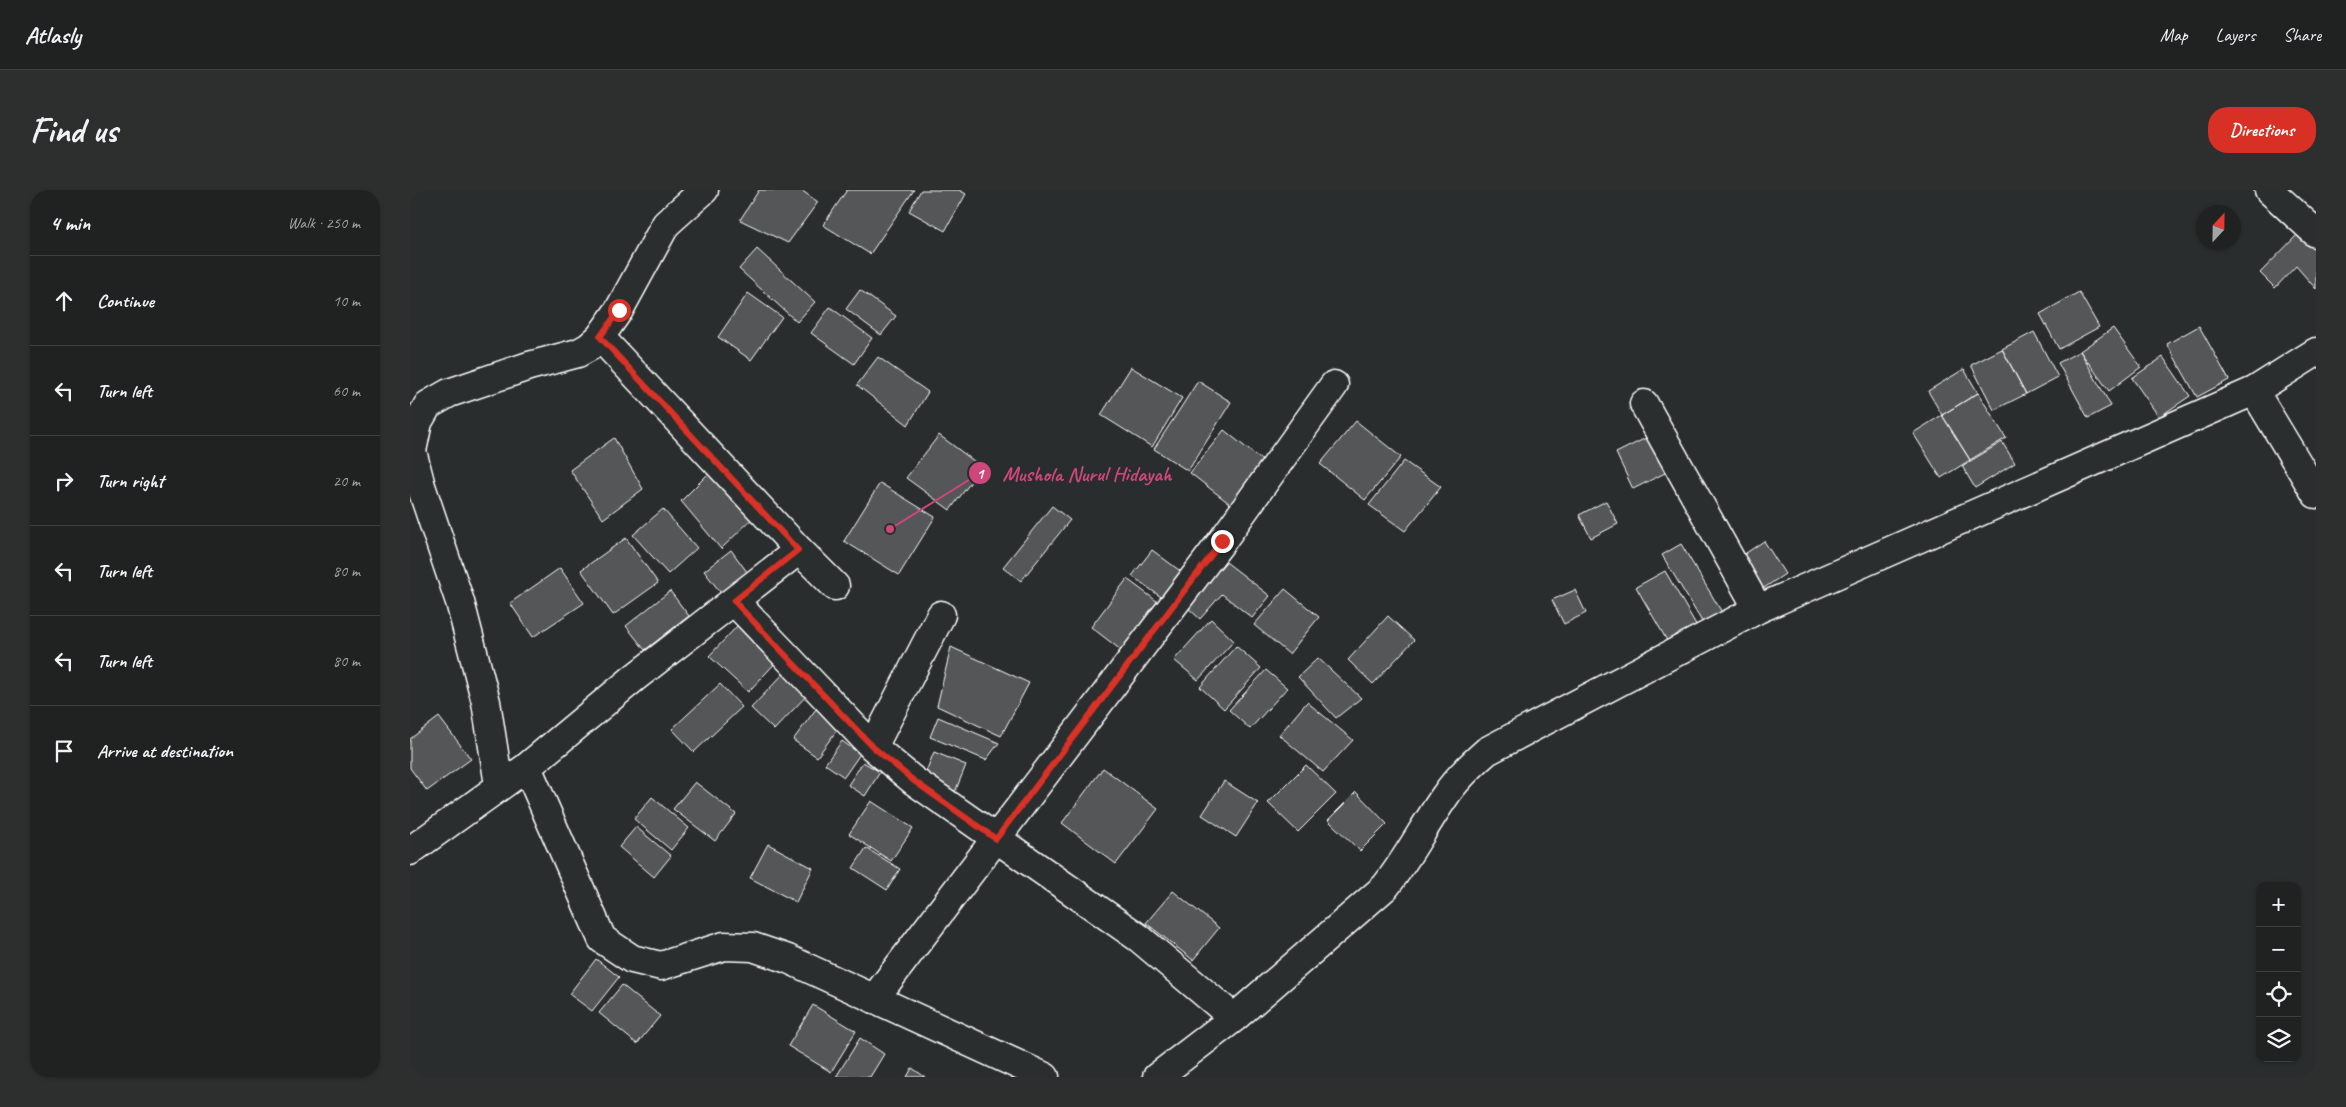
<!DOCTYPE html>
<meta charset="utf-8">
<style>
:root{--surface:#202222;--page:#2d2f2f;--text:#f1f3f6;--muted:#a2a4a5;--line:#3d3f40;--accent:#d93025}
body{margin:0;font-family:Caveat,sans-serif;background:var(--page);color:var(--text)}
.controls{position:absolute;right:15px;bottom:15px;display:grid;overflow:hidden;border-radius:10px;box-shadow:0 1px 4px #0004}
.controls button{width:45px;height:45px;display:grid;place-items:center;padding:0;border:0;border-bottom:1px solid var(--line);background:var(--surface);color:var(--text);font:25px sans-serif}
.compass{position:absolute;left:1786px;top:15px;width:45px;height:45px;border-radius:50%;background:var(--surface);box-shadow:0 1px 4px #0004;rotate:22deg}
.stop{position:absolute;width:15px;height:15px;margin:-11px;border:4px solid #d93025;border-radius:50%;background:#fff}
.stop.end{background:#d93025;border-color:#fff;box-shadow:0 1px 5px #0008}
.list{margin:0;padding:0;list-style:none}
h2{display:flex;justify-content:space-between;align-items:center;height:65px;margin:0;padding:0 20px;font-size:21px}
h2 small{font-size:16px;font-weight:400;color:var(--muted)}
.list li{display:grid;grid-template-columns:32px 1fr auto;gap:15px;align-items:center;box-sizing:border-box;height:90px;padding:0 20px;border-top:1px solid var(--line)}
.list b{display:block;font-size:19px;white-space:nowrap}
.list em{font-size:16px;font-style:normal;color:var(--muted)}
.icon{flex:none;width:28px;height:28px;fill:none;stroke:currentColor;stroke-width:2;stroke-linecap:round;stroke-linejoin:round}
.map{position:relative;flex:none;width:1906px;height:887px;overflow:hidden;border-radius:20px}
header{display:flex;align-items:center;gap:30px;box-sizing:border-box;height:70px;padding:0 25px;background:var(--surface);border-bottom:1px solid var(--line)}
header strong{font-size:24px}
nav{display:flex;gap:28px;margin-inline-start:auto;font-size:18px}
.intro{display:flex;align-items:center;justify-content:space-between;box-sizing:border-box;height:120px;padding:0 30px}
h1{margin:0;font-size:35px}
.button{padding:12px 22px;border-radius:20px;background:var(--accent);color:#fff;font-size:18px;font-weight:700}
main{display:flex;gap:30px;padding:0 30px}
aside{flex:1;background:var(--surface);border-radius:20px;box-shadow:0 1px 4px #0004}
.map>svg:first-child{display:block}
.building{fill:#555758;stroke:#fff}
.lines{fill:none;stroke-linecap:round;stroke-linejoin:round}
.minor-casing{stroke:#fff;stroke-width:31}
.minor{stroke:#2a2d2e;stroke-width:28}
.route{stroke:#d93025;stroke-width:6}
.leader{fill:none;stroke:#ce467c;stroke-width:2}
.callout-dot{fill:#ce467c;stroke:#2a2d2e;stroke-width:2}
.mark-label{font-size:15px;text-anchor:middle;font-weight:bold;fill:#fff}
.callout-label{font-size:21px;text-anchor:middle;font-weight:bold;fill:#ce467c;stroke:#2a2d2e;stroke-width:4.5;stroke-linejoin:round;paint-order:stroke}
</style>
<header>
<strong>Atlasly</strong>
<nav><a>Map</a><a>Layers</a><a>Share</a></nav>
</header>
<div class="intro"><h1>Find us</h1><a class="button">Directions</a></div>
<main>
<aside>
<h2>4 min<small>Walk · 250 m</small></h2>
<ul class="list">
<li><svg class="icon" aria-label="ahead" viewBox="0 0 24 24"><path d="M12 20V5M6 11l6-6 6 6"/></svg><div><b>Continue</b></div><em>10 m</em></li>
<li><svg class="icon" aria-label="left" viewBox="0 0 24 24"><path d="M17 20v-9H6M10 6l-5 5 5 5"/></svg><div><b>Turn left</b></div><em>60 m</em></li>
<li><svg class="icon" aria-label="right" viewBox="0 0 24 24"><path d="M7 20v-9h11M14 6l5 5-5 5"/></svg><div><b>Turn right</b></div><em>20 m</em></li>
<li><svg class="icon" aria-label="left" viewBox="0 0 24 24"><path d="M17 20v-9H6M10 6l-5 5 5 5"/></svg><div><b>Turn left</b></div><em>80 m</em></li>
<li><svg class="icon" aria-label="left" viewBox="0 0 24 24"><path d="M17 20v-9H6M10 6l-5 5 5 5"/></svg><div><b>Turn left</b></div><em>80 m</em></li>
<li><svg class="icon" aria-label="arrive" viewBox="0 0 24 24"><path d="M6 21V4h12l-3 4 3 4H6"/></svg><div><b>Arrive at destination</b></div></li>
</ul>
</aside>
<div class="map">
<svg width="1906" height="887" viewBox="0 0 1906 887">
<rect width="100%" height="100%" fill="#2a2d2e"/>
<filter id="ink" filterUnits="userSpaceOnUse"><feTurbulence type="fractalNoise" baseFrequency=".02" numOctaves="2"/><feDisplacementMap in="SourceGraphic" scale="10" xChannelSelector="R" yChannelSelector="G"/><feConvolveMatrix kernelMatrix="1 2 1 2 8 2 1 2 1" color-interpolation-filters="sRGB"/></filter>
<g filter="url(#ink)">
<path class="building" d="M349,0H391L408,12L378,53L330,30Z
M437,0H504L460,64L413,35Z
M511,0H549L556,4L535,41L499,21Z
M1889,43L1906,54V99L1886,76L1865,98L1850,83Z
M347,59L405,112L387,132L329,79Z
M450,100L486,126L471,145L436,119Z
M1669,102L1689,137L1649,159L1630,124Z
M338,103L372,127L341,170L308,147Z
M420,117L462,148L444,174L401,143Z
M1789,136L1819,190L1787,207L1757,154Z
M1703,138L1731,177L1699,201L1670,161Z
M1624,142L1648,187L1616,204L1592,159Z
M1592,159L1616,204L1584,220L1561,175Z
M1670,161L1701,216L1678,228L1648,173Z
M468,167L518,202L498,235L447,195Z
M1753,167L1780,206L1749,227L1722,188Z
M721,177L772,208L742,257L691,225Z
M1554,179L1568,203L1532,225L1518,201Z
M788,191L821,212L778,281L744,259Z
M1568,203L1596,248L1560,270L1532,225Z
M1532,225L1560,270L1531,288L1503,243Z
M946,231L991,267L955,310L910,274Z
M814,240L859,276L824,317L780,283Z
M529,245L572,277L540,320L496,288Z
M1242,245L1259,281L1223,299L1206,263Z
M204,248L233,299L193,329L160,280Z
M1592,252L1605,273L1565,298L1552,276Z
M994,271L1031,297L995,341L959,315Z
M307,275L348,323L311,359L271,311Z
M470,293L525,327L489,385L434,351Z
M1196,311L1208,334L1181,348L1169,325Z
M642,316L660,330L611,391L593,377Z
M253,319L287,358L258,384L223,345Z
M216,348L248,393L203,425L171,380Z
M1354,351L1375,384L1351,400L1330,367Z
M1271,354L1313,424L1294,435L1252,365Z
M321,360L340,386L314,407L294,381Z
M742,360L777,386L758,412L722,386Z
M816,372L860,406L842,428L812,404L790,429L776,416Z
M150,378L174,413L123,447L100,413Z
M1255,381L1288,438L1259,454L1226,397Z
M717,389L752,415L716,464L681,437Z
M875,399L909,427L879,464L844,435Z
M1165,400L1176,423L1154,434L1142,410Z
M260,401L279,426L235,460L216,436Z
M978,426L1004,450L963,494L938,470Z
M801,429L824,451L788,490L764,470Z
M332,431L371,467L338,502L299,466Z
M826,456L851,478L814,519L790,497Z
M541,457L619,493L591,546L527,516Z
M908,468L951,508L926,528L888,487Z
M856,480L877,498L840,539L819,520Z
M376,481L399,503L364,540L341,518Z
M310,494L332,517L284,562L262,539Z
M897,512L943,550L913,582L869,545Z
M406,519L430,536L407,567L383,550Z
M29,527L61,569L17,601L0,578V549Z
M528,527L589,553L576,570L520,547Z
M432,551L450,564L434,587L415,574Z
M524,562L556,575L543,607L511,594Z
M453,572L470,582L455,606L438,595Z
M896,575L926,604L888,642L858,613Z
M693,578L748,619L706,674L652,633Z
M814,591L848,613L826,647L792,625Z
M285,592L326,624L305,651L263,619Z
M946,602L977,634L950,661L918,630Z
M242,607L279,638L261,660L224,629Z
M461,611L503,638L481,671L439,644Z
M226,637L261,666L244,687L209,657Z
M358,654L403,678L386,712L340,688Z
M456,658L490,679L477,700L443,678Z
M763,701L809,738L783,770L736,733Z
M186,769L209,787L182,821L159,804Z
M212,795L250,826L227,854L189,823Z
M403,815L446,841L421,882L378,856Z
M450,848L474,864L460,887H426Z
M502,878L515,887H497Z"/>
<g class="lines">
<g class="minor-casing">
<path id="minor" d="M1859,0L1906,43
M190,147L389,360L425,396
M1844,201L1906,304
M1234,214L1348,419
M324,411L463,557
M531,425L463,557L504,591L729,748L824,828
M117,577L192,749L222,769L251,776L314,756L343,757L378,769L635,887
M89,595L76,512L50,412L11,296L2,261L8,232L18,215L39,203L119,176L168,163L179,157L190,147L209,120L256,34L294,0
M0,661L117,577L224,488L389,360
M464,809L812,351L924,195
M747,887L824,828L975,697C998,668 1014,636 1035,606C1046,589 1061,575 1077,561L1348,419L1844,201L1906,162"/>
</g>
<use href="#minor" class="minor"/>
</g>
</g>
<g class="lines" filter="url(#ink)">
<path class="route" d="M209,120L190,147L388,360L324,411L463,557L504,591L586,649L812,351"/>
</g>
<path class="leader" d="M480 339L570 283"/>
<g class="callout-dot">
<circle cx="480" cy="339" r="5"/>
<circle cx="570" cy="283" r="12"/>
</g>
<g class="mark-label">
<text x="570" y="289">1</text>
</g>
<g class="callout-label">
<text x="677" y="291">Mushola Nurul Hidayah</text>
</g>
</svg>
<div class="controls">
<button>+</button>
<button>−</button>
<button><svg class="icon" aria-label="locate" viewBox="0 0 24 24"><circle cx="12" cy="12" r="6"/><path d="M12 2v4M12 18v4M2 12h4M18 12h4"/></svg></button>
<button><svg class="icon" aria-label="layers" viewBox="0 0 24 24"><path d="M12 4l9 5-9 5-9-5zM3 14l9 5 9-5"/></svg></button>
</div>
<svg class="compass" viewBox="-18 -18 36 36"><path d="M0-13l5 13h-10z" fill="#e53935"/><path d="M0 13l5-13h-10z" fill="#a2a4a5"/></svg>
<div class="stop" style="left:209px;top:120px"></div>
<div class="stop end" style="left:812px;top:351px"></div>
</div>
</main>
